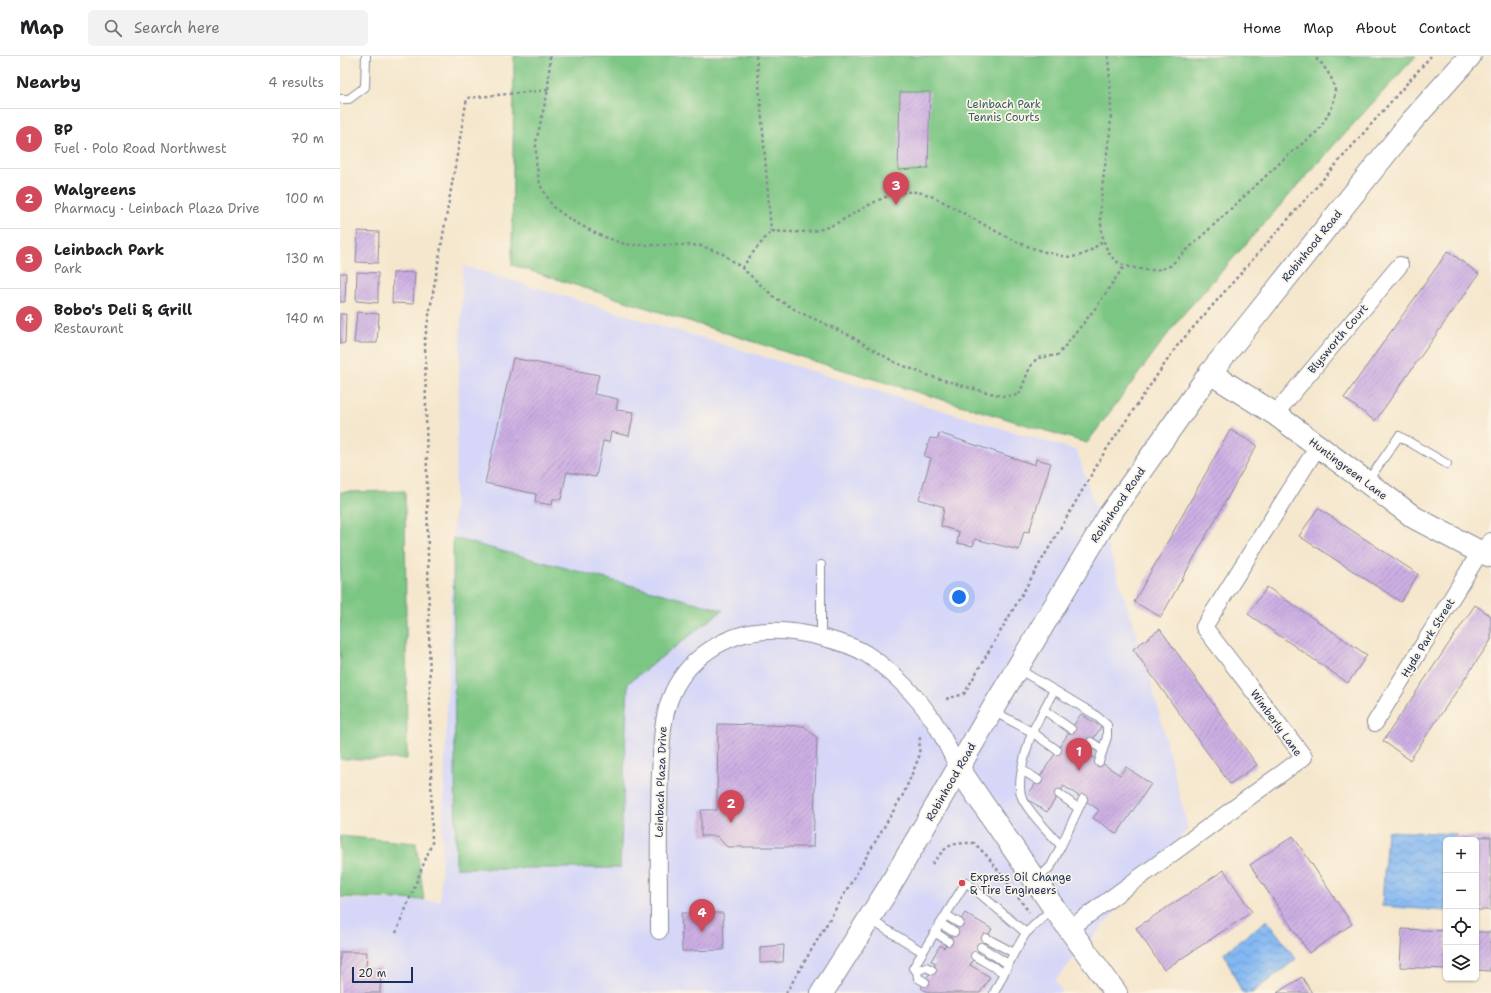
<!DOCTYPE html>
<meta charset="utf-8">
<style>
:root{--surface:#fff;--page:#f2f2f2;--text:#202124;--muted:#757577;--line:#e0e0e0;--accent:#d1495b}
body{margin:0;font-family:"Shantell Sans",sans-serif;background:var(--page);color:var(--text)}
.controls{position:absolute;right:12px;bottom:12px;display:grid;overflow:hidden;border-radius:6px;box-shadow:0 1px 3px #0004}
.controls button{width:36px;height:36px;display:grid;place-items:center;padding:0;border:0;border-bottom:1px solid var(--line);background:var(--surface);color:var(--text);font:20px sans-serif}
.scale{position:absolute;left:12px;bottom:10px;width:61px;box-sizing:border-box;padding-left:4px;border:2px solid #1b2f5e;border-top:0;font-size:11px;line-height:14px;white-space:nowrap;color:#1b2f5e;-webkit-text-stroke:3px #fcf5e5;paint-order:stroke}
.you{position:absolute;left:619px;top:541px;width:14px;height:14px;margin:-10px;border:3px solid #fff;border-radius:50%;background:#1a73e8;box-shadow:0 0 0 6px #1a73e833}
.badge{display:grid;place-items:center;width:26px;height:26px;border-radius:50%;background:var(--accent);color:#fff;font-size:13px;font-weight:700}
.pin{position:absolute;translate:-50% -33px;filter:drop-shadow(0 1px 2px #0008)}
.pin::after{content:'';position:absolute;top:21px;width:14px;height:12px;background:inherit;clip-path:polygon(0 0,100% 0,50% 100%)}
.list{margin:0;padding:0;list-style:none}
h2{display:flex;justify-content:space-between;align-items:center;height:52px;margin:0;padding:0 16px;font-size:17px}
h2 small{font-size:13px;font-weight:400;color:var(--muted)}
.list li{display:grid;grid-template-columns:26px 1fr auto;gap:12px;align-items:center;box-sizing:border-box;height:60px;padding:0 16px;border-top:1px solid var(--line)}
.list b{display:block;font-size:15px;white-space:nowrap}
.list p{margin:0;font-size:13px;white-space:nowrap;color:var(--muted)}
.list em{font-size:13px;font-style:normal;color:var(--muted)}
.icon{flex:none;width:22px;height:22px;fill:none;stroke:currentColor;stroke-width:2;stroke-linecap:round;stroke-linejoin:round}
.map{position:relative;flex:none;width:1151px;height:937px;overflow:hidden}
header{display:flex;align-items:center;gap:24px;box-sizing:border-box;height:56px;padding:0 20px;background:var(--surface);border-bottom:1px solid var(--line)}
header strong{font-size:19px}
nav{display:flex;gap:22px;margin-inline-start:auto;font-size:14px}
.search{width:280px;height:36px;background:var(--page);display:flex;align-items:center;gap:10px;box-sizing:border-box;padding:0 14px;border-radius:6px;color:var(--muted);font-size:15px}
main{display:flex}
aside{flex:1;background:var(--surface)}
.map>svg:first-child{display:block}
.built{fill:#d6d7f8}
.green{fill:#7cc683;stroke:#4c7a70}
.water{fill:url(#water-waves);stroke:#5074a8}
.building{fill:url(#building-hatch)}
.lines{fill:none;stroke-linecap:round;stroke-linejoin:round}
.lane-casing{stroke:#888b96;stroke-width:10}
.street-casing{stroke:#888b96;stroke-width:18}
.secondary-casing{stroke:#888b96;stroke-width:24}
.primary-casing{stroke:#888b96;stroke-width:24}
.path{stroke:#888b96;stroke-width:2.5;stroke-dasharray:3 3;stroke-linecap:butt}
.lane{stroke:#fff;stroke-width:8}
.street{stroke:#fff;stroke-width:16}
.secondary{stroke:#fff;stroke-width:22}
.primary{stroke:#fff;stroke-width:22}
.poi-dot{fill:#d1495b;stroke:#fcf5e5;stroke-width:1.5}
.labels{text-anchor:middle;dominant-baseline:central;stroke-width:3.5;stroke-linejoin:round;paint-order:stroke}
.park-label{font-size:11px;fill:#385c69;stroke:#fcf5e5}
.street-label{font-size:11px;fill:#1b2f5e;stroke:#fcf5e5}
.poi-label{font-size:11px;fill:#1b2f5e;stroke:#fcf5e5;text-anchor:start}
</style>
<header>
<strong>Map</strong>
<div class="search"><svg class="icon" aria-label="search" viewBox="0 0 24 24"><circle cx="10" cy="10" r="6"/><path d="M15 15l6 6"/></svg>Search here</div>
<nav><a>Home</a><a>Map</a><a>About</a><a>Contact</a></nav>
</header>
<main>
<aside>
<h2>Nearby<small>4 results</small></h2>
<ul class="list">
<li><span class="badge">1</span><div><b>BP</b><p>Fuel · Polo Road Northwest</p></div><em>70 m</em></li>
<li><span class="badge">2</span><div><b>Walgreens</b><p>Pharmacy · Leinbach Plaza Drive</p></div><em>100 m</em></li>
<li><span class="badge">3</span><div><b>Leinbach Park</b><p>Park</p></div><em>130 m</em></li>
<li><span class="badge">4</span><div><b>Bobo's Deli &amp; Grill</b><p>Restaurant</p></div><em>140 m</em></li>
</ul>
</aside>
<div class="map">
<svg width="1151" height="937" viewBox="0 0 1151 937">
<defs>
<pattern id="water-waves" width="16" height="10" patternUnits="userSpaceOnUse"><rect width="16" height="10" fill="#84b8f2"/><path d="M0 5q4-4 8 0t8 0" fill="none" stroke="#6b96c7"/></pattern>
<pattern id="building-hatch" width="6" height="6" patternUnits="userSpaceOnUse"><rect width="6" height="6" fill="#cdafe4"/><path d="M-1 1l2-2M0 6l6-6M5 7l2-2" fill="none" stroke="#a68fbc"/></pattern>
</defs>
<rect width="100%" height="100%" fill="#fcf5e5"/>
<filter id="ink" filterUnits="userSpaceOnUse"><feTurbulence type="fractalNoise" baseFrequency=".025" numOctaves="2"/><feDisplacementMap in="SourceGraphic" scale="8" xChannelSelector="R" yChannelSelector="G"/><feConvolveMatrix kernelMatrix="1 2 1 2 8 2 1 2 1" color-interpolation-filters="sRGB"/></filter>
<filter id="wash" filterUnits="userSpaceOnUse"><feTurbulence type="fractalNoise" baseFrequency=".012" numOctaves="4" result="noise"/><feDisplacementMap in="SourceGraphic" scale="16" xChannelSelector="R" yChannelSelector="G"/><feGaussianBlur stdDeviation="0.9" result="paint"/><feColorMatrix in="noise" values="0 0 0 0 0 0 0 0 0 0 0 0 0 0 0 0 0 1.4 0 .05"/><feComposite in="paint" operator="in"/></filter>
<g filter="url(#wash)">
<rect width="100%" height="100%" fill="#f5e7cd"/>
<path class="built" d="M123,210L737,395L808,613L848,773L715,924L723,937H0V843L100,845Z"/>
<path class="green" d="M174,0H1076L994,89L839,263L747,387L477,306L172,209Z
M65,435L67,703H0V436Z
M113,482L383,554L288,627L280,812H116Z
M0,780L76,787L84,844L0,841Z"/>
<path class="water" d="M1047,775L1116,778V784H1106V855L1042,850Z
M927,864L956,903L912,937H902L884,897Z"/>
<g id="blocks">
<path class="building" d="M560,36H590L588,112L558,114Z
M18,175L39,176L38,207L16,206Z
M1108,195L1139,218L1035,365L1004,342Z
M17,216L38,217V247L16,245Z
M75,216L73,248L52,247L53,217Z
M0,217H6L5,246H0Z
M17,256L39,258L37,287H14Z
M0,258H6L5,287L0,288Z
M173,302L259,319L254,338L278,343L276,354L294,356L289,380L271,376L269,386L263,385L256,421L227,416L221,443H213L212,449L195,446L196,438L145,427Z
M890,374L917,389L821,561L794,546Z
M599,377L695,409L696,403L711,407L689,476L684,475L679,494L635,483L633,490L617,487L619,476L601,470L604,451L579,443L591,402L584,400L590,382L598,383Z
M978,452L1078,518L1061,546L959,480Z
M927,531L1027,599L1008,627L908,558Z
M1135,549L1151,560V584L1070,704L1043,685Z
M820,573L917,709L890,728L793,593Z
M741,658L761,671L745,696L780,719L786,711L811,728L777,778L753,762L759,754L724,730L707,756L686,742Z
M378,668L464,670L477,682L473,791H387L377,780H361V754H377Z
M953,780L1012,868L969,897L910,809Z
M1114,780L1151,781V854H1136V784H1114Z
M884,814L912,856L824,914L796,872Z
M341,857H383L384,894L342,895Z
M625,857L652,873L630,909L650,921L640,937H589L581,932L596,907L591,905L600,889L604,892Z
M1062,873L1106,875V913L1060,911Z
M1136,876H1151L1150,915L1136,914Z
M444,889L443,906L420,907V891Z
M0,896H27L26,912L41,911L40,937H0Z
M962,921L972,937H937Z"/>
</g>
</g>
<g filter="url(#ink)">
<use href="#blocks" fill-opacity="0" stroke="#888b96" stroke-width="1"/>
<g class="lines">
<g class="lane-casing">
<path id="lane" d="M0,43H9L25,31L26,0
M1027,426L1059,380L1107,408
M481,509V581
M714,634L754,658L767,669V681L759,706
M704,654L731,673
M653,655L692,676L714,634L678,613
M751,686L763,694
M682,714L698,724
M719,738L738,752
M721,790L743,743
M696,825L711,810L721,790C711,778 686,754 681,739C677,724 687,691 692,676L717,694
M606,859L619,867
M529,863L583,896
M601,868L614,876
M596,877L608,885
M646,882L674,897
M641,891L668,908
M635,900L664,917
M577,915L586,911L592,914
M585,926L578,922L577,915L573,912L626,826L686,877
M654,937L674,897L686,877L713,852"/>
</g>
<g class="street-casing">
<path id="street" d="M935,358L1060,209
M1035,667L1140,496L1151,485
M729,873L964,701L864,571L978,390
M319,875C319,822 318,769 320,716C322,690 321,667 330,643C345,603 386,576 428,575C448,574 469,578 488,583C502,587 516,591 528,599C552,615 577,640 593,664C603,679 610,697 619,713"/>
</g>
<g class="secondary-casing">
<path id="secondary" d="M870,317L935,358L1075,462L1140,496L1151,500
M619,713L714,852L776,937"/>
</g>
<g class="primary-casing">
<path id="primary" d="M482,937L548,833L652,654L770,458L870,317L1071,66L1130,0"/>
</g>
<path class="path" d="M210,0L208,34L196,86V107L200,129L213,151L231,164L257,178L281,187L294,189H348L362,190L383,198L402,212L434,241L459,256L509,279L556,307L590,320L627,331L662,340L679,339L690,311L697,302L718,299L757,250L784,210
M416,0L419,27L431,175
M768,0C770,24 772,49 770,74C767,107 751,168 769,197C775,207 784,210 795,212C809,215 817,215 830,210L946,101L978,75L986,62L993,49L995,34L991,21L982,8L973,0
M402,212L411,199L431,175C449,176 467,178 485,172C516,161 547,129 582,137C594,140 607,148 618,154C649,171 679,191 714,198C721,200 730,202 737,200C748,198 755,191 763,185
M606,643L624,638L764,397L837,290L1091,0
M592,808C608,788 609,787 634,787L648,801L689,856
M56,877L92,787L85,282L127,42L208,34
M446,937L564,737L579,701L580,680"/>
<use href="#lane" class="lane"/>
<use href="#street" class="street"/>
<use href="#secondary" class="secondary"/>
<use href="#primary" class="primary"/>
</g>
</g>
<circle class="poi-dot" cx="622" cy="827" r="4"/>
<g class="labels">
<g class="park-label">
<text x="664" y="48">Leinbach Park<tspan x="664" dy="13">Tennis Courts</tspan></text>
</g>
<g class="street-label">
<text transform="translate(972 190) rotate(-51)">Robinhood Road</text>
<text transform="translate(998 283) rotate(-50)">Blysworth Court</text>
<text transform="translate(1008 413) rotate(37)">Huntingreen Lane</text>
<text transform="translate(778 449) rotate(-56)">Robinhood Road</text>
<text transform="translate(1088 582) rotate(-58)">Hyde Park Street</text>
<text transform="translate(936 667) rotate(54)">Wimberly Lane</text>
<text transform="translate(321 726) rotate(-88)">Leinbach Plaza Drive</text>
<text transform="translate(611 726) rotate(-60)">Robinhood Road</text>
</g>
<g class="poi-label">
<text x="630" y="821">Express Oil Change<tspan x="630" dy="13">&amp; Tire Engineers</tspan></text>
</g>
</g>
</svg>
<div class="controls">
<button>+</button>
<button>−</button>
<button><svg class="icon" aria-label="locate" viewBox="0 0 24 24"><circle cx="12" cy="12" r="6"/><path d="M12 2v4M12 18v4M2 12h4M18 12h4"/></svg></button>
<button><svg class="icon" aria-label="layers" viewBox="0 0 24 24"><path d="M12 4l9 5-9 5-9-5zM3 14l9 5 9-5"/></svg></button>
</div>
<div class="scale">20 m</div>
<div class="you"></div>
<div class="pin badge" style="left:739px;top:715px">1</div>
<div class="pin badge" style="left:391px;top:767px">2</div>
<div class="pin badge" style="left:556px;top:149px">3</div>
<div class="pin badge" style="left:362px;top:876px">4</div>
</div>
</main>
